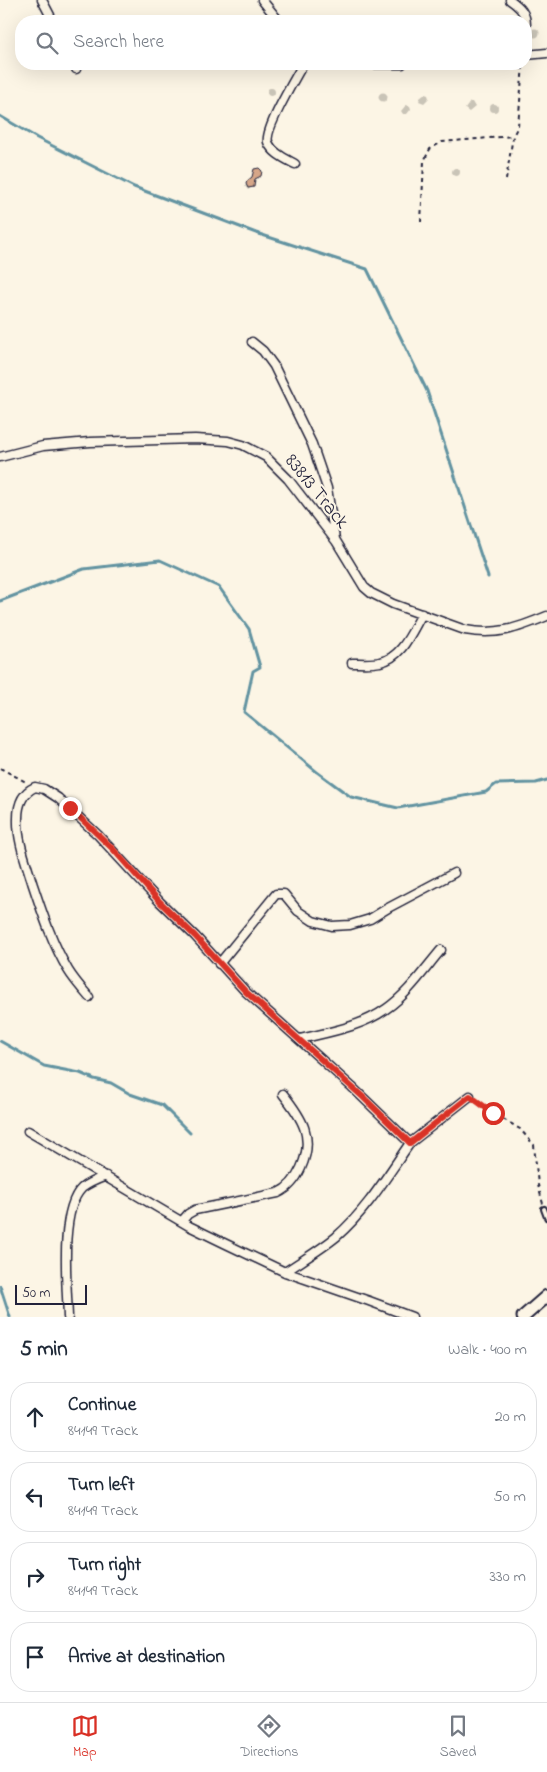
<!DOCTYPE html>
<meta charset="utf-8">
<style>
:root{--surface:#fff;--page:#f2f2f3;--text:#1f2937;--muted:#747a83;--line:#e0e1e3;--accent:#d93025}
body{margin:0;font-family:"Indie Flower",sans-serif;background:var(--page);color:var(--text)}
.scale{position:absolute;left:15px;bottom:12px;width:72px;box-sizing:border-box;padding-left:5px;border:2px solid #22223b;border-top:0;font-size:14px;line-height:18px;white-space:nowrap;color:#22223b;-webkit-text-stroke:4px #fcf5e5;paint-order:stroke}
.stop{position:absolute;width:15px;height:15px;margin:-11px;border:4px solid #d93025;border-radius:50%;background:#fff}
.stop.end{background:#d93025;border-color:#fff;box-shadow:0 1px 5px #0008}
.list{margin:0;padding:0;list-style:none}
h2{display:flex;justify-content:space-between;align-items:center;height:65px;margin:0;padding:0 20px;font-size:21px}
h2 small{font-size:16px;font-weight:400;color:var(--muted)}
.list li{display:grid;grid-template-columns:32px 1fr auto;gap:15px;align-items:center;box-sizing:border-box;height:70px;margin:0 10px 10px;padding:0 10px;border:1px solid var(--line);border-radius:20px}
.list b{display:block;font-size:19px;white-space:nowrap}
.list p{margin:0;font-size:16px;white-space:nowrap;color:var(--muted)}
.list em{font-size:16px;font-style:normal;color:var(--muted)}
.icon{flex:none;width:28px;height:28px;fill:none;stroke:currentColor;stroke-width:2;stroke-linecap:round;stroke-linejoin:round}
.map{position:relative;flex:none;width:547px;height:1317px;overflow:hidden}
.search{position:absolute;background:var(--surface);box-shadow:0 5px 20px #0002;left:15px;right:15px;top:15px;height:55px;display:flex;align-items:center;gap:12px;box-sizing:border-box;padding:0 18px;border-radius:20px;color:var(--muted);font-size:19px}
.sheet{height:385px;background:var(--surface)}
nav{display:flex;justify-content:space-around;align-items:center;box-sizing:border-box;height:70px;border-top:1px solid var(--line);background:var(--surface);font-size:14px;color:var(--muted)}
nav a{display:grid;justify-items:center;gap:2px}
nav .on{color:var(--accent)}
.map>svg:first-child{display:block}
.shadow{fill:#0003}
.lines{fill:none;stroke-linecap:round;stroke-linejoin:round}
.stream{stroke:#6293a1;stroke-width:3}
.building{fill:#d6a688;stroke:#22223b}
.lane-casing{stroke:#22223b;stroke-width:8}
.street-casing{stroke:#22223b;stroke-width:11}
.secondary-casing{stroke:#22223b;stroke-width:15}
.path{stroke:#22223b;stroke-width:2;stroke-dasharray:4 4;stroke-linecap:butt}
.lane{stroke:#fcf5e5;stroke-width:4}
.street{stroke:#fcf5e5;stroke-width:8}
.secondary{stroke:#fcf5e5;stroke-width:11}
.route{stroke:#d93025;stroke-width:6}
.labels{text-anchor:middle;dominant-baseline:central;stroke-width:4;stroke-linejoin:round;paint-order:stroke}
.street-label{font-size:20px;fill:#22223b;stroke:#fcf5e5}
</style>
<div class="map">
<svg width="547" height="1317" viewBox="0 0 547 1317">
<rect width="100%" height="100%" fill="#fcf5e5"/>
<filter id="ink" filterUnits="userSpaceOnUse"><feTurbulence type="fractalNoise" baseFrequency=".02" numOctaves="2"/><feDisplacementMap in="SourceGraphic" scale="10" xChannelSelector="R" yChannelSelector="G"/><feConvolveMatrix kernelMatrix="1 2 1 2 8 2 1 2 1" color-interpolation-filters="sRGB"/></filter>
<g filter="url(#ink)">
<path class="shadow" d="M530.5 33a4.5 4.5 0 1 1 9 0a4.5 4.5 0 1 1-9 0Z
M267 92a4 4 0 1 1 8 0a4 4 0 1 1-8 0Z
M378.5 97a4.5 4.5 0 1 1 9 0a4.5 4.5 0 1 1-9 0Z
M425,94L428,95L429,98L424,103L419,101L420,98Z
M470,102H472L475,107L469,112L465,109Z
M490 108a4 4 0 1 1 8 0a4 4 0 1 1-8 0Z
M406,105L410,106L411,109L407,114H403L401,111Z
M452 172a4 4 0 1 1 8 0a4 4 0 1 1-8 0Z
M255,170L253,186L248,190L245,186L251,180Z"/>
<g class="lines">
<path class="stream" d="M0,116L37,138L134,187L256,233L367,269L427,391L488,577
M0,601L84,569L160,560L219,587L249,629L260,667L253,671L244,712L317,772L351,797L398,808L486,792L496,784L536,783L547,780
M0,1041L44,1066L80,1073L94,1079L111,1083L130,1094L162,1105L190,1133
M0,1286L10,1317"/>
</g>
<path class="building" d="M259,168L262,171L261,176L255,179L254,187L248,188L246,184L247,181L252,177L254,169Z"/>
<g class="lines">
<g class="lane-casing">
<path id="lane" d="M544,1209L547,1217"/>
</g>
<g class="street-casing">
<path id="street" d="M42,0L53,21
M262,0L279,21
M510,0C520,7 526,13 526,25
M526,55L547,53
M74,64L76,69
M362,64H402
M295,164C286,159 272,153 268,142C264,130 296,77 303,64
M252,342L263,351L274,366L312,444L327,488L335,539
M0,457L43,446L90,442L195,439L228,441L243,445L266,457L288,479L336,541L364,587L371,593L393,604L465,630C497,636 518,628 547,616
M352,663C361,663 372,664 380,662C402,658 412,631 422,614
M219,964L276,894H284L298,911L313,921L332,926L350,925L370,919L388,908L454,873
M89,997C82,989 74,980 68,970C52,943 42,912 32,882C26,862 17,840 18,818C18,805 22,793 35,787L44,789L58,798L98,835L160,902L195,936L246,992L352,1087L410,1143L470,1096
M300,1039C329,1032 361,1027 386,1009C408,994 424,970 441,950
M28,1131L189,1226L224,1243L285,1272L369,1301L412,1317
M182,1221L188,1214L195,1210L278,1193C289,1188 296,1179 301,1168C315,1137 302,1118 283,1094
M285,1272C301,1261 320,1250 336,1237C366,1211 387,1176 410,1143
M68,1317C67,1287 59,1210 82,1188C88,1183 98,1179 106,1176"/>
</g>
<g class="secondary-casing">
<path id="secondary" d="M523,1317L547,1296"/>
</g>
<path class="path" d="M506,180L513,136L518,126L523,64
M421,222L424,161L430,149L442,142L513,136
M0,768L26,782
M477,1101L493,1113L520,1129L534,1145L538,1185L543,1204"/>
<use href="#lane" class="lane"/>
<use href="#street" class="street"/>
<use href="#secondary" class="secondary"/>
</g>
</g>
<g class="lines" filter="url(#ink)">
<path class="route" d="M70,808L112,848L160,902L195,936L246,992L363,1097L410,1143L470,1096L493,1113"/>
</g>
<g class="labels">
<g class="street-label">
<text transform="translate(316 492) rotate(51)">83813 Track</text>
</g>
</g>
</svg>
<div class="scale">50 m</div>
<div class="stop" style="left:493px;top:1113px"></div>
<div class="stop end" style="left:70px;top:808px"></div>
<div class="search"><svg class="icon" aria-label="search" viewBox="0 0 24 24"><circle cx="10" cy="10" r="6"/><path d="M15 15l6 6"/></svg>Search here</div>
</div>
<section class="sheet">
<h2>5 min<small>Walk · 400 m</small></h2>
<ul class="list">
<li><svg class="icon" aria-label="ahead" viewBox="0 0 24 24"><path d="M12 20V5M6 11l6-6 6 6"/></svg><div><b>Continue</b><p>84149 Track</p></div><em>20 m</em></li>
<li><svg class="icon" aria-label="left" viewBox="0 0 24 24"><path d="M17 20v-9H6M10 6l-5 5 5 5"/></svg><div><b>Turn left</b><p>84149 Track</p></div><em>50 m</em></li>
<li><svg class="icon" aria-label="right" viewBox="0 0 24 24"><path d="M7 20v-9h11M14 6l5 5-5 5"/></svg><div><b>Turn right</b><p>84149 Track</p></div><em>330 m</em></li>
<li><svg class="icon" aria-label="arrive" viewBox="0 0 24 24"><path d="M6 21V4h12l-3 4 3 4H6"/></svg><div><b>Arrive at destination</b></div></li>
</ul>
</section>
<nav>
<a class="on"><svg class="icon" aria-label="map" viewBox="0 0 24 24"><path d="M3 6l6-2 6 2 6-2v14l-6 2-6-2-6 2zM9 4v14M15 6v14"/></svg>Map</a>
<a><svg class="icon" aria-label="directions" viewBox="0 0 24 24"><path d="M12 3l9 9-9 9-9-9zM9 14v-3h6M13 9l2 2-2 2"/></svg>Directions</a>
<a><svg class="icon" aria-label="saved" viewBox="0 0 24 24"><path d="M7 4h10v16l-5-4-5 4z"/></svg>Saved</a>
</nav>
